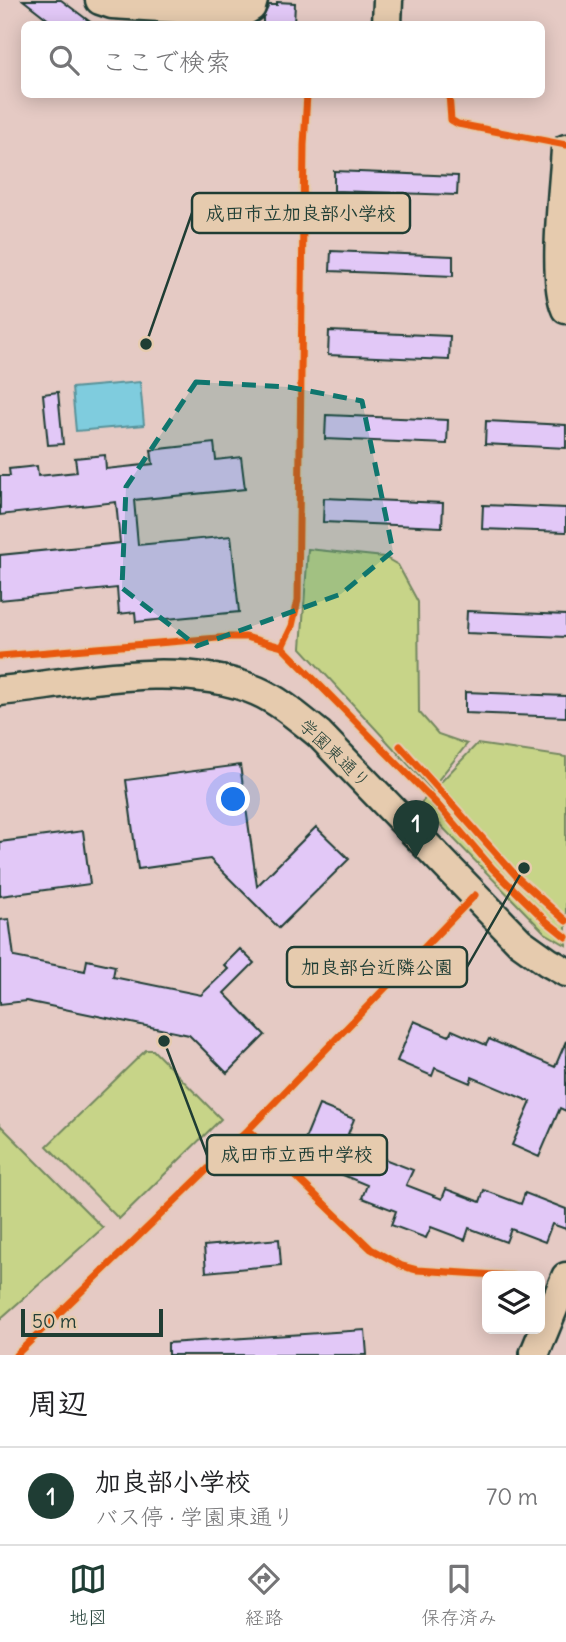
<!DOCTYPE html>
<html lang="ja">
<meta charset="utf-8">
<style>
:root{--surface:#fff;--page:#f6f6f6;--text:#202124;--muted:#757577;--line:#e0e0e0;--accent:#1f3d34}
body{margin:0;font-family:Delius,"Klee One",sans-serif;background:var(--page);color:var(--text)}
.controls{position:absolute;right:21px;bottom:21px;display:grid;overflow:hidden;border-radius:10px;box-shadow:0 4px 18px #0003}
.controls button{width:63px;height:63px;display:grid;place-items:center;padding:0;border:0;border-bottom:2px solid var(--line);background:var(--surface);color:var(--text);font:35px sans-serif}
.scale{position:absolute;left:21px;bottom:18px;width:142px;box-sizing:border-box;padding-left:7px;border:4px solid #1f3d34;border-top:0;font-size:19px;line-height:24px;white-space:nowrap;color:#1f3d34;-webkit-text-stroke:5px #e6cbae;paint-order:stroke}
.you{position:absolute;left:234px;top:800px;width:24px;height:24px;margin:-18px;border:5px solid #fff;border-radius:50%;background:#1a73e8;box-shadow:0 0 0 10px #1a73e833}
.badge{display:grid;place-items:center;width:46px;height:46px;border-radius:50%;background:var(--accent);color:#fff;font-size:23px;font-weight:700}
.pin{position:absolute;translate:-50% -58px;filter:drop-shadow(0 2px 4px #0008)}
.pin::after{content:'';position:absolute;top:37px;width:24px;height:21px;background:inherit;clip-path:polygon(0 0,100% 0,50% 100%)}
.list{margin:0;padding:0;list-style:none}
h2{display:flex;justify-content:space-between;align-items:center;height:91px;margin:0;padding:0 28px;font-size:30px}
h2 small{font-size:23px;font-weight:400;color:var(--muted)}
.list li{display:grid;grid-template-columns:46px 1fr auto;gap:21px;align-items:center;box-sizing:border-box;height:98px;padding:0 28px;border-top:2px solid var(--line)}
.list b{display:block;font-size:26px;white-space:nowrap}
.list p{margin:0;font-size:23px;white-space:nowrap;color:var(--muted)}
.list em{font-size:23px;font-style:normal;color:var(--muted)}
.icon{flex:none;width:38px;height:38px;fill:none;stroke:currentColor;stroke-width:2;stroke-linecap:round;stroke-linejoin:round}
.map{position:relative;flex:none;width:566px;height:1355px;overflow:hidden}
.search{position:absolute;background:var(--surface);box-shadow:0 4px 18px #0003;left:21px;right:21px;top:21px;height:77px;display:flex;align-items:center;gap:18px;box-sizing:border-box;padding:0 24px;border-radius:10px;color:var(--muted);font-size:26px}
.sheet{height:189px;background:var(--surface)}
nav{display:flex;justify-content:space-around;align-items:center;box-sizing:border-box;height:98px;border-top:2px solid var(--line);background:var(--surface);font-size:19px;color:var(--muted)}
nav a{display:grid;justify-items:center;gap:4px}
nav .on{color:var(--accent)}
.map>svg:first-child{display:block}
.green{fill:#c7d488;stroke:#73885e;stroke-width:2}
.water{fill:#7fccde;stroke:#59939a;stroke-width:2}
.building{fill:#e2c8f7;stroke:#1f3d34;stroke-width:2}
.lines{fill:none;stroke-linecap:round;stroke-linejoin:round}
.minor-casing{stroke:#1f3d34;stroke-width:33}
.minor{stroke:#e6cbae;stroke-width:28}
.cycleway-casing{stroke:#e6cbae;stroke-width:11}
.cycleway{stroke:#e8590c;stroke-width:7}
.marked{fill:#0f766e;fill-opacity:0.2;stroke:#0f766e;stroke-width:5;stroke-dasharray:14 9;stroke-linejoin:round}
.labels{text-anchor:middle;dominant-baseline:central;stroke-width:5;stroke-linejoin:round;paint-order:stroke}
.street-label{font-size:18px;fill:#1f3d34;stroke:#e6cbae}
.leader{fill:none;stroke:#1f3d34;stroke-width:2.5}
.callout-dot{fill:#1f3d34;stroke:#e6cbae;stroke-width:2.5}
.callout{fill:#e6cbae;stroke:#1f3d34;stroke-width:2.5}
.callout-label{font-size:19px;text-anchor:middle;font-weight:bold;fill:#1f3d34}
</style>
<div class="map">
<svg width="566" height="1355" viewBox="0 0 566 1355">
<rect width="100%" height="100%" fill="#e5cac4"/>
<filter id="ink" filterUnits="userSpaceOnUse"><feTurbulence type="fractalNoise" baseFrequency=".0143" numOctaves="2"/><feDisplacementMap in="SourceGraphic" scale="14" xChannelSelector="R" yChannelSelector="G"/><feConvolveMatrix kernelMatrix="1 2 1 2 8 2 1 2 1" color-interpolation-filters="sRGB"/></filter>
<g filter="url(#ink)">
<path class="green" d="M308,549L384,557L398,565L418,602L419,712L438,734L467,744L431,789L301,648Z
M477,744L566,757V945L545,933L420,804Z
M146,1050H153L221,1119L119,1219L47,1146Z
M0,1125L103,1228L0,1319Z"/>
<path class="water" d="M140,382L144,425L76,431L72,388Z"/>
<path class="building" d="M23,0H61L93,24H54Z
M277,2L295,3L294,24H263V17L269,5H277Z
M334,171L458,176L457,195L334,191Z
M331,251L453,256V276L330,271Z
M329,331L450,336L449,360L328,355Z
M58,392L63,444L48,445L43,394Z
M326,415L448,420L447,444L325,439Z
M486,421L566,425V448L485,444Z
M214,443L216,460L241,457L245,489L134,500L138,545L231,536L239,612L136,622L135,612L119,614L117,588L0,600V555L120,543L116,502L0,515V476H10L9,469L37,466L38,476L77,472L75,458L105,455L106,469L153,464L151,450Z
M324,498L443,503L442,527L323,522Z
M483,505L566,508V532L482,529Z
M467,611L566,615V637L466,633Z
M465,692L566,696V717L465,713Z
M240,765L257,886L316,827L349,859L279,928L210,859L138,869L126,780Z
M83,831L90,884L0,896V842Z
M9,919L14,957L85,971L87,960L115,966L113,977L201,995L228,969L224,965L240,949L254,963L224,993L265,1035L227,1073L189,1035L26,1001L0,1004V920Z
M414,1021L449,1036L452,1030L486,1045L489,1039L555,1067L566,1041V1111L560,1108L539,1157L512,1145L531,1102L472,1077L470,1083L435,1068L432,1076L397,1061Z
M319,1105L354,1119L348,1134L382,1147L379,1157L413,1170L406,1185L442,1199L446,1189L480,1202L484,1190L521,1204L525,1193L566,1209V1229L552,1224L545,1242L511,1229L506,1242L469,1228L465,1240L431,1227L426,1238L391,1225L396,1211L362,1198L367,1185L333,1171L338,1158L303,1144Z
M279,1239L281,1265L206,1272L204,1246Z
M365,1330L367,1355H168V1343Z"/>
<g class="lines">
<g class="minor-casing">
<path id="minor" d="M100,0L112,4L243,12L251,7L253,0
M387,24L388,0
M566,149C564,186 552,279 566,309
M0,691C80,682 181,659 257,691C280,701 300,719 319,734L520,942L548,962L566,972
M534,1355L566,1277"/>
</g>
<use href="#minor" class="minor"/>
<g class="cycleway-casing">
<path id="cycleway" d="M449,94L451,120L458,124L566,145
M282,647L292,626L298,600L304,145L307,94
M0,656L230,637H246L282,647L437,804L493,869L546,921L566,937
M400,746L518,878L566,921
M248,1130L371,1249L402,1266L417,1270L512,1276
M16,1355L248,1130L475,895"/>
</g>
<use href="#cycleway" class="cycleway"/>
</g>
</g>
<path class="marked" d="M196,382L288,387L362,401L393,551L341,594L197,646L122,588L126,487Z"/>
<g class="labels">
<g class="street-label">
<text transform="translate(335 753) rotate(44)">学園東通り</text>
</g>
</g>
<path class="leader" d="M146 344L192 213M524 868L467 967M164 1041L207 1155"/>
<g class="callout-dot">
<circle cx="146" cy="344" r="7"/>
<circle cx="524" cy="868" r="7"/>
<circle cx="164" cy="1041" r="7"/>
</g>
<g class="callout">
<rect x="192" y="193" width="218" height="40" rx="7"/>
<rect x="287" y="947" width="180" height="40" rx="7"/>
<rect x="207" y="1135" width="180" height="40" rx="7"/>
</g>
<g class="callout-label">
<text x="301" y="220">成田市立加良部小学校</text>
<text x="377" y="974">加良部台近隣公園</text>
<text x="297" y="1161">成田市立西中学校</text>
</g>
</svg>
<div class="controls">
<button><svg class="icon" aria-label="layers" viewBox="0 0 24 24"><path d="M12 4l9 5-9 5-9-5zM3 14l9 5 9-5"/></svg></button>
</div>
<div class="scale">50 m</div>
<div class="you"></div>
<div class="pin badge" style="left:416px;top:858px">1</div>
<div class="search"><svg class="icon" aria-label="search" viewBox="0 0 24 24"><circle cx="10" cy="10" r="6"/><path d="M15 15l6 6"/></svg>ここで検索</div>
</div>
<section class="sheet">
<h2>周辺<small></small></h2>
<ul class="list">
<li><span class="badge">1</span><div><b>加良部小学校</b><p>バス停 · 学園東通り</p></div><em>70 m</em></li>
</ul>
</section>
<nav>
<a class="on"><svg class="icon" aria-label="map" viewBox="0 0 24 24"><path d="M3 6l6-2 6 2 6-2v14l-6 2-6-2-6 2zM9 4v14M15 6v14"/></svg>地図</a>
<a><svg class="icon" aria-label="directions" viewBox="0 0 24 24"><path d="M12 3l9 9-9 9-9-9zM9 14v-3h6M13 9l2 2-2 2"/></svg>経路</a>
<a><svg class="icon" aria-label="saved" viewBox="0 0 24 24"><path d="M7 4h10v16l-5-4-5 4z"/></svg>保存済み</a>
</nav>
